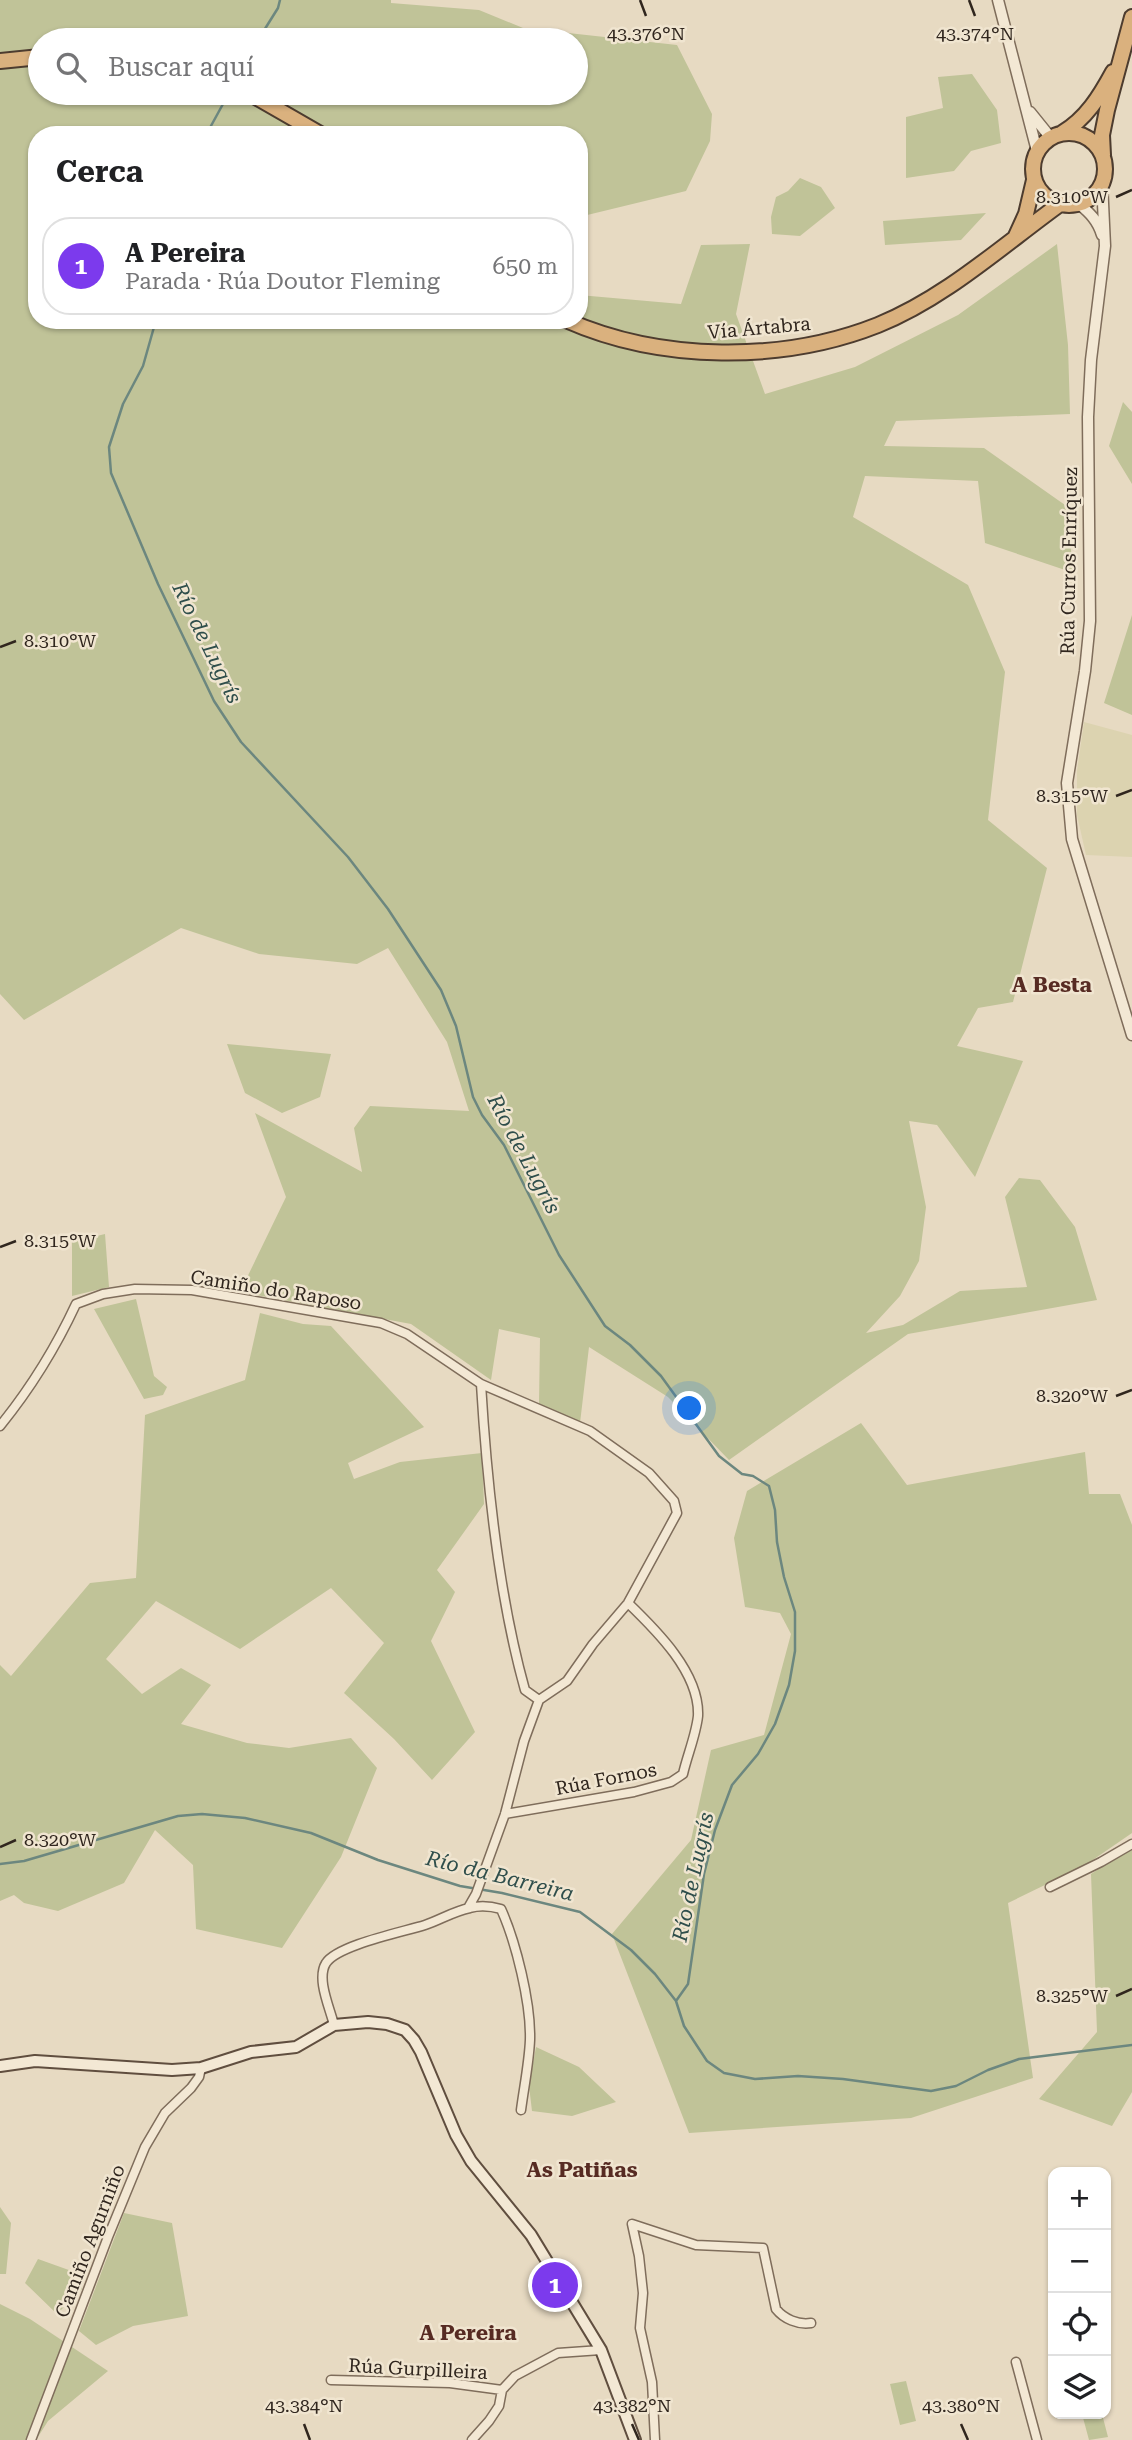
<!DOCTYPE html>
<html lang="es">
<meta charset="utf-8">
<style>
:root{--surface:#fff;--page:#f6f6f6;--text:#202124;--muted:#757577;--line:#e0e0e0;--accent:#7c3aed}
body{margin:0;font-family:"Roboto Serif",serif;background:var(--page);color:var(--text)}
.controls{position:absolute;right:21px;bottom:21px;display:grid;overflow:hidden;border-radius:14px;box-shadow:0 2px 5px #0004}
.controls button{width:63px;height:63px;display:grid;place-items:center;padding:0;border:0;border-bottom:2px solid var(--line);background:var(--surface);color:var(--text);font:35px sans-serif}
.you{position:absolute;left:690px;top:1409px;width:24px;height:24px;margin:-18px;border:5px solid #fff;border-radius:50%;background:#1a73e8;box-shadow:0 0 0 10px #1a73e833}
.badge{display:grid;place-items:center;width:46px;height:46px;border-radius:50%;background:var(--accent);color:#fff;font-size:23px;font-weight:700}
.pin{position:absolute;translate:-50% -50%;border:4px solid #fff;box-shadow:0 2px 7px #0006}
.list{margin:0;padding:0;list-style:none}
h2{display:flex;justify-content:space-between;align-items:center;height:91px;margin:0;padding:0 28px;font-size:30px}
h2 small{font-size:23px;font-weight:400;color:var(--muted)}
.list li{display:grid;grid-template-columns:46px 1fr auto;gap:21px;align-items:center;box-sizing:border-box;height:98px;margin:0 14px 14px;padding:0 14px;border:2px solid var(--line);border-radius:28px}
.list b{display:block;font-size:26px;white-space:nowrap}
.list p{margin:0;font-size:23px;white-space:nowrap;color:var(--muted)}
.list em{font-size:23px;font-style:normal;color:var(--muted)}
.icon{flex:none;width:38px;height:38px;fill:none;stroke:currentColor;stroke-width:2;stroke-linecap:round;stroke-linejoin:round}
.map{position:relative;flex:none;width:1132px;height:2440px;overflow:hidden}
.search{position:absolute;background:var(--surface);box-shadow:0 2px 5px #0004;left:28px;top:28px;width:560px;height:77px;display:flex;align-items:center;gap:18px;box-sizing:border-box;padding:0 24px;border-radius:38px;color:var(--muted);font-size:26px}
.panel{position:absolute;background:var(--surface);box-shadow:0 2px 5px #0004;left:28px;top:126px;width:560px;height:203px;border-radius:28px}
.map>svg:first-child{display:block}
.farmland{fill:#dcd3b0}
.green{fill:#c0c398;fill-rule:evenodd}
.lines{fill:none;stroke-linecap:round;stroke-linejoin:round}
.stream{stroke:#6c877f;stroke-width:2.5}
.minor-casing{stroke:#7f6d5b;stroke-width:11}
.tertiary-casing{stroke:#7f6d5b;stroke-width:13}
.secondary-casing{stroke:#604e3f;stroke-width:14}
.trunk-casing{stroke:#4d3c2f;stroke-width:18}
.minor{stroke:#f3e8d4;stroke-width:8}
.tertiary{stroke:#f3e8d4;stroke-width:10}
.secondary{stroke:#f3e8d4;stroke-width:10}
.trunk{stroke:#dab17e;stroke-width:14}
.ticks{fill:none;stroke:#30261e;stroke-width:2.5}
.labels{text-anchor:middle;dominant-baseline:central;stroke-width:5;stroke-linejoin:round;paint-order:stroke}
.street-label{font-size:19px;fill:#30261e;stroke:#f0e5d0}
.water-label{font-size:21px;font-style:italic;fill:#2f4e4b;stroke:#f0e5d0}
.neighbourhood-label{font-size:21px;font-weight:bold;fill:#572b23;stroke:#f0e5d0}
.ticks-label{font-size:18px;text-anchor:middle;fill:#30261e;stroke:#f0e5d0;stroke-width:5;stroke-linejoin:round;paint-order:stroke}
</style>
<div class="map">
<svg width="1132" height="2440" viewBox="0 0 1132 2440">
<rect width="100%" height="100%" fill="#e7dac2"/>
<path class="farmland" d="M1084,722L1132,735V857L1086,855L1077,815V771Z"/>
<path class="green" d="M0,0H391V3L479,10L523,28L677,45L712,114L710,141L686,191L579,217V135H37V320H579V295L681,304L701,245L750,244L736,314L765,394L855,367L958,315L1057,244L1068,345L1070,414L896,421L884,446L984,448L1065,505L1074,573L985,543L978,481L865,476L853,517L968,585L1005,672L988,820L1047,868L1013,1002L978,1008L957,1046L1023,1061L975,1177L937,1125L909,1121L926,1207L919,1261L900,1296L866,1333L903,1325L960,1291L1027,1287L1005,1197L1019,1178L1040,1180L1075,1227L1097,1300L908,1334L729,1460L668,1397L589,1347L580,1423L539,1404L540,1338L499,1329L491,1380L411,1324L240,1292L286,1197L255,1113L362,1172L354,1128L370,1106L469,1111L447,1042L388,948L357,964L259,954L181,928L24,1020L0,994ZM40,40H576V93H40Z
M972,74L997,110L1001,143L971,151L954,171L906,178V117L943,108L938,77Z
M800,178L821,187L835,208L800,236L772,234L771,217L776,197L788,191Z
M986,213L961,240L885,245L883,221Z
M1123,402L1132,412V484L1109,446Z
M1132,615V715L1104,703Z
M227,1044L331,1054L320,1097L282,1113L245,1093Z
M105,1234L109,1287L72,1296V1242Z
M136,1299L154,1376L167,1387L163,1395L144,1399L94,1309Z
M260,1313L303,1324L331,1326L424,1427L348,1463L354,1479L400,1462L482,1453L484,1504L437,1570L455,1592L431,1641L475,1732L432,1780L394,1739L344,1693L384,1643L331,1588L240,1649L156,1601L106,1659L142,1694L181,1668L211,1685L181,1724L247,1743L289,1748L351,1738L377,1768L341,1857L282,1948L196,1929L193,1865L155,1830L124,1883L58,1911L24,1903L14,1895L0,1901V1665L11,1676L90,1583L136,1578L145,1415L245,1380Z
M861,1423L907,1485L1085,1452L1089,1494H1120L1132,1525V1833L1084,1866L1008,1903L1033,2078L911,2118L689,2133L612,1934L691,1840L711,1750L764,1735L791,1634L780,1613L745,1607L734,1538L747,1491Z
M1132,1847V2092L1112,2126L1039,2099L1097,2032L1091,1874Z
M536,2047L579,2067L616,2102L572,2116L532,2111L529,2086Z
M0,2207L11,2223L6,2274H0Z
M124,2213L172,2223L188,2316L133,2326L96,2345L79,2331Z
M38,2259L80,2274L82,2289L57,2314L25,2283Z
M0,2304L30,2319L108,2371L48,2421L36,2440H0Z
M906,2381L916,2421L900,2425L890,2384Z
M1082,2414H1102L1108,2437L1089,2440Z"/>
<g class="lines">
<path class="stream" d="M258,40L278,8L280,0
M206,135L229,93
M156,320L143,366L123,404L109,447L111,473L158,584L214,701L241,742L348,857L388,909L441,990L456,1026L473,1097L482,1115L504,1145L559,1255L605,1326L630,1345L661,1376L719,1456L742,1474L753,1476L769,1486L775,1510L777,1542L784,1577L795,1612V1651L789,1685L775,1724L758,1754L732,1785L715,1830L704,1874L688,1984L676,2001
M0,1864L24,1861L178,1816L202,1814L245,1818L311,1833L378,1860L460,1886L502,1893L580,1912L631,1950L655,1974L676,2001L684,2026L707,2061L724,2073L755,2079L798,2076L843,2079L931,2091L956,2086L988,2070L1019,2059L1132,2045"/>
<g class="minor-casing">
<path id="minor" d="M481,1384C487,1484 498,1594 525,1690L539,1700
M0,1426C30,1389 56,1347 76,1304L103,1294L135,1289L192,1290L381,1323L407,1334L481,1384L590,1431L649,1473L674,1501L677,1513L628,1603L593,1644L567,1681L539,1700L524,1741L505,1814L476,1894L468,1908
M505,1814L634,1792L671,1782L683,1774C687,1756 696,1735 698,1716C700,1673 656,1630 628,1603
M1050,1887L1101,1862L1132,1844
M334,2025C330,2008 316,1979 326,1963C338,1945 403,1932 425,1925C440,1920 454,1911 470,1908C481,1905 490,1906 501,1909C516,1942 531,2003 530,2040C529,2063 524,2087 521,2110
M1016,2362L1037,2440
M331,2380L450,2383L502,2390
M31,2440L108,2237L145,2147L165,2113L191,2088L199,2077L201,2068
M472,2440L489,2421L499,2406L502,2390L515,2376L558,2353L601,2350
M655,2440L652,2382L640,2328L643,2293L639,2256L632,2224L696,2245L763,2248L776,2309C784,2319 798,2325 811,2323"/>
</g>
<g class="tertiary-casing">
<path id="tertiary" d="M998,0L1037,151
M1030,112L1051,138
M1102,182L1105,246L1091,360L1088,417L1090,621L1085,671L1067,783L1072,839L1132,1035
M1079,204C1090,213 1098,221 1102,235"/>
</g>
<g class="secondary-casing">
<path id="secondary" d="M0,2066L35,2061L172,2070L201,2068L251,2052L296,2047L334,2025L368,2022L387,2024L405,2030L414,2040L421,2052L456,2135L471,2161L531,2235L601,2350L635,2440"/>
</g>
<g class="trunk-casing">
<path id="trunk" d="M0,61L40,57
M249,93L322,135
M1062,133C1086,119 1100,96 1113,72
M1033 169a36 36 0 1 1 72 0a36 36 0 1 1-72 0Z
M1103,155L1102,135L1107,110L1132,17
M1016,236L1026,214L1034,180
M566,320C661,362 782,363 878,325C945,298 1002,246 1060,204"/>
</g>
<use href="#minor" class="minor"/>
<use href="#tertiary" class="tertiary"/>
<use href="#secondary" class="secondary"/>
<use href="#trunk" class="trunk"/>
</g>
<path class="ticks" d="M640,0L646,16M969,0L975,16M1116,197L1132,190M0,647L16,641M1116,796L1132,790M0,1247L16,1241M1116,1396L1132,1390M0,1847L16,1840M1116,1996L1132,1989M304,2424L310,2440M632,2424L639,2440M961,2424L968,2440"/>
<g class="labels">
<g class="street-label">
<text transform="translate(759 328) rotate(-5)">Vía Ártabra</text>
<text transform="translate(1069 561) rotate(-89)">Rúa Curros Enríquez</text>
<text transform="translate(276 1290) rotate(9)">Camiño do Raposo</text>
<text transform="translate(606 1779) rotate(-11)">Rúa Fornos</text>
<text transform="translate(90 2241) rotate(-69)">Camiño Agurniño</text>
<text transform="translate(418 2369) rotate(3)">Rúa Gurpilleira</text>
</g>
<g class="water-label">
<text transform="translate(207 643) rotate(64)">Río de Lugrís</text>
<text transform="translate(524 1154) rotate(62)">Río de Lugrís</text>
<text transform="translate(500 1876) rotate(14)">Río da Barreira</text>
<text transform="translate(693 1877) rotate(-78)">Río de Lugrís</text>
</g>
<g class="neighbourhood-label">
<text x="1052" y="985">A Besta</text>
<text x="582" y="2170">As Patiñas</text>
<text x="468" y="2333">A Pereira</text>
</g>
</g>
<g class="ticks-label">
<text x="646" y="40">43.376°N</text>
<text x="975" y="40">43.374°N</text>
<text x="1072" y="203">8.310°W</text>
<text x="60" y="647">8.310°W</text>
<text x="1072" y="802">8.315°W</text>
<text x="60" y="1247">8.315°W</text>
<text x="1072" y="1402">8.320°W</text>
<text x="60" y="1846">8.320°W</text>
<text x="1072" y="2002">8.325°W</text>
<text x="304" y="2412">43.384°N</text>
<text x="632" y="2412">43.382°N</text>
<text x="961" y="2412">43.380°N</text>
</g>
</svg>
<div class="controls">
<button>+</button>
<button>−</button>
<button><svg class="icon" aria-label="locate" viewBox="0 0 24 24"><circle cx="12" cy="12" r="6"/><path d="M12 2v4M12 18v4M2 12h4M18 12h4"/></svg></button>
<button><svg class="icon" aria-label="layers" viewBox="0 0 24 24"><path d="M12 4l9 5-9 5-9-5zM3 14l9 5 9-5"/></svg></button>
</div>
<div class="you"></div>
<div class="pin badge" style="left:555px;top:2285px">1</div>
<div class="search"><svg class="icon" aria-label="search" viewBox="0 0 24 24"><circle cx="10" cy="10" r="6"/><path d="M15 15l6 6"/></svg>Buscar aquí</div>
<section class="panel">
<h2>Cerca<small></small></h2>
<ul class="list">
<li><span class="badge">1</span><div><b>A Pereira</b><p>Parada · Rúa Doutor Fleming</p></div><em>650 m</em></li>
</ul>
</section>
</div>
